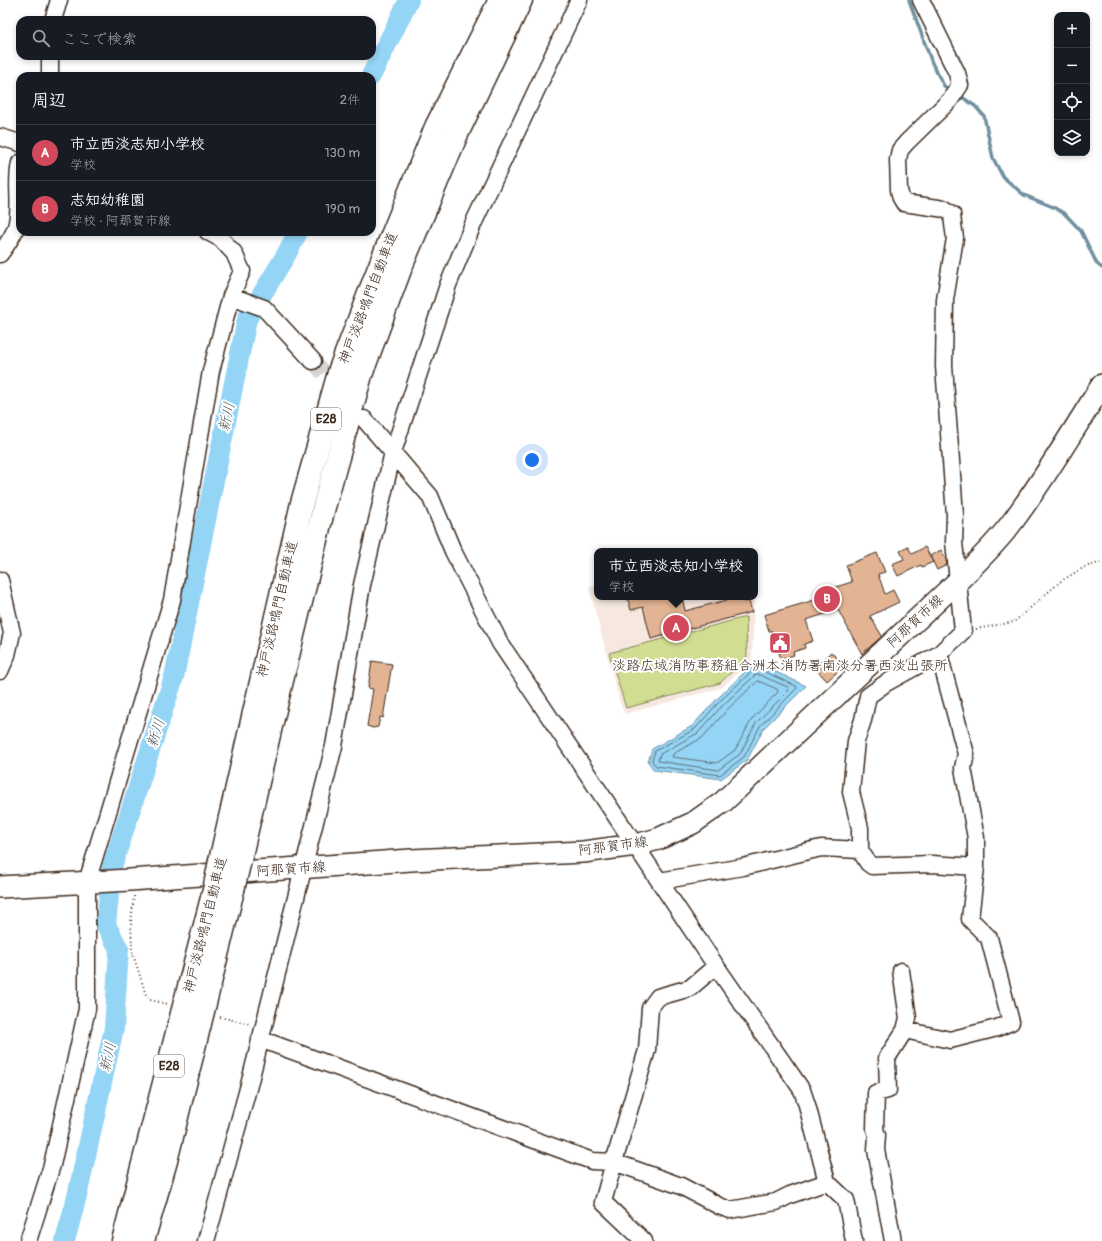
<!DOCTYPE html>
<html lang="ja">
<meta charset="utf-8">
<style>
:root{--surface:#171b24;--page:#20242c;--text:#f1f3f6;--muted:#9ea1a6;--line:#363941;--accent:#d1495b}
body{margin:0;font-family:Pangolin,"Klee One",sans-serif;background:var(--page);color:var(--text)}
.controls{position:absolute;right:12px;top:12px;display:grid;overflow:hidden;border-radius:8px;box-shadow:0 2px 6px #0003}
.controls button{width:36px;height:36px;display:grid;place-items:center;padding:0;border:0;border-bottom:1px solid var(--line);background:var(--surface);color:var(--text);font:20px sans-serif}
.you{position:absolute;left:532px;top:460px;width:14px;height:14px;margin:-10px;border:3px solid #fff;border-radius:50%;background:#1a73e8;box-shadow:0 0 0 6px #1a73e833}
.badge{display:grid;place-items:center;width:26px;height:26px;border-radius:50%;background:var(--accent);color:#fff;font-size:13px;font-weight:700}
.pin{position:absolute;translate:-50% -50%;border:2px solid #fff;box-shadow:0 1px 4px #0006}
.popup{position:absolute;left:594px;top:548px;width:164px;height:52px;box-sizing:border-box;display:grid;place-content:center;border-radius:8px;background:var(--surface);filter:drop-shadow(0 1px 3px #0005);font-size:13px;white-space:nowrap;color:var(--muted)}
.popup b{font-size:15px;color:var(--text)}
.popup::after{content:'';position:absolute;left:50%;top:100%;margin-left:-8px;border:8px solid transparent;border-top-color:var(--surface)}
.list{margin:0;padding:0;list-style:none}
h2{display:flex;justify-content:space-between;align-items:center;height:52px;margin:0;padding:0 16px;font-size:17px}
h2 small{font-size:13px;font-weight:400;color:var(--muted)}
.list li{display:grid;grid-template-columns:26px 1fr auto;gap:12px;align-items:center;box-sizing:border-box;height:56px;padding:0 16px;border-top:1px solid var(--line)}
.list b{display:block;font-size:15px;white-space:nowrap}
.list p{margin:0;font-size:13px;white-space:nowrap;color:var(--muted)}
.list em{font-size:13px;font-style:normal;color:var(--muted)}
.icon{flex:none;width:22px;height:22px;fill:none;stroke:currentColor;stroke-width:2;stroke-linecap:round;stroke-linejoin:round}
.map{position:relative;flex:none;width:1102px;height:1241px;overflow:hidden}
.search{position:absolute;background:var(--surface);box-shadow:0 2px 6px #0003;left:16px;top:16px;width:360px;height:44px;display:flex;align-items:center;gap:10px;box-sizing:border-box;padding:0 14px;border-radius:12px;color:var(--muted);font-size:15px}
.panel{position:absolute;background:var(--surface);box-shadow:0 2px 6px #0003;left:16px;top:72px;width:360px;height:164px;border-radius:12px}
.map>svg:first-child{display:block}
.built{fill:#f6e8df}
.green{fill:#d1de91;stroke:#868458}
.water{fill:#94d4f5;stroke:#70909f}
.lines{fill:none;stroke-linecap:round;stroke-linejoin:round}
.shore{stroke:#5f6e74;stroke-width:1}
.stream{stroke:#70909f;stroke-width:3.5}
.river{stroke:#94d4f5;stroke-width:20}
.building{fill:#e2b493;stroke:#3b2a1e}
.minor-tunnel{stroke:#d8d4d2;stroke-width:16;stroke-dasharray:16 8;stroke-linecap:butt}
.minor-casing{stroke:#3b2a1e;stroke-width:19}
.major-casing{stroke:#3b2a1e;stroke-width:24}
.highway-casing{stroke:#3b2a1e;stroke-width:25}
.path{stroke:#3b2a1e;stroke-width:2;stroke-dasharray:1 3;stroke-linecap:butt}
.minor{stroke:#fff;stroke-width:16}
.major{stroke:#fff;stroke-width:21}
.highway{stroke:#fff;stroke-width:22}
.highway-bridge-casing{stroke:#3b2a1e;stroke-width:25;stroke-linecap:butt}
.highway-bridge{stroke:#fff;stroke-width:22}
.labels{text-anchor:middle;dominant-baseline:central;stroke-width:4;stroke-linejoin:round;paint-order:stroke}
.shield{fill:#fff;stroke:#766a62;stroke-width:1}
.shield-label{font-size:13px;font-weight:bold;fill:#3b2a1e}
.street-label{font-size:14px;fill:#3b2a1e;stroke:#fff}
.poi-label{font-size:14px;fill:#3b2a1e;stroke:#fff}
.water-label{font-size:15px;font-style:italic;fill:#565d5e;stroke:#fff}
</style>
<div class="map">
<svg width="1102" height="1241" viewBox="0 0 1102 1241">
<rect width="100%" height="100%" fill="#fff"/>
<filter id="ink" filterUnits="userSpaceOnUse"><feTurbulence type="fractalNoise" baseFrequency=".025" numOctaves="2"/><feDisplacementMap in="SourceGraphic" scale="8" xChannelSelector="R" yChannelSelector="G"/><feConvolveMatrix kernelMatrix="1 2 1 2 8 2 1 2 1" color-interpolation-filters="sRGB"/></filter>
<g filter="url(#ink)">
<path class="built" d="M597,585V597H754L752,660L721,688L625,714L620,703L589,588Z"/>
<path class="green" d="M746,617L747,657L720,683L626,708L609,653Z"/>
<path class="water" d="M755,662L806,686L764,728L747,760L721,779L654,770L648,762L652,749L692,726L717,699Z"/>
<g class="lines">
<path class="shore" d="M756,668L796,686L797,688L760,726L744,757L720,775L656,766L652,761L655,751L695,729L719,702Z
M757,674L788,687L789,690L756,723L740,754L718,770L658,761L660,754L698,733L723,705Z
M758,681L777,689L778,692L752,719L735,750L717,763L672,757L673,754L702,738L727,710Z"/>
<path class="stream" d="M909,0L932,63L944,86L952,91
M959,95L975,106L984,116L993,158L1003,177L1024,195L1053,207L1065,214L1081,231L1097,264L1102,268"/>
<path class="river" d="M371,76L409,0
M65,1241L78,1192L114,1028L119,949L106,925L112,867L174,677L247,319L286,255L298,232"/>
</g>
<path class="building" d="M908,547L912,554L925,547L933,562L922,567L921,565L898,576L892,564L904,559L900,551Z
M941,550L946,560L947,565L937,570L930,556Z
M877,553L885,572L878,574L885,594L893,590L899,602L870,616L882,636L862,654L838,610L806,620L813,641L804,644L805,648L793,652L794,655L781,659L772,631H769L764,615L818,599L816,593L852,582L846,565Z
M627,597H682L685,611L738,597H743L744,602L749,601L752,612L651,639L643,607L631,610Z
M831,652L844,666L827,681L814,667Z
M372,661L392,664L383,718L380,717L378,727L373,728L367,726L373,689L368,688Z"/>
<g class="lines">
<path class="minor-tunnel" d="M313,361L341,393"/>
<g class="minor-casing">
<path id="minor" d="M53,20L59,0
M50,76V56
M0,137L20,143
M0,254C6,246 13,237 16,227C22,206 15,184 20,163
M231,296L264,308L313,361
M364,419L430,496L453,551L500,643L716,966L802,1090L807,1105L827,1182L846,1200L854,1241
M0,580L12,633L7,655L0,671
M939,654L966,754L963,768L976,838V867
M659,881L743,867L821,848L860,850
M901,971L908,1018L905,1030
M260,1039L592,1161L614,1162L681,1186L719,1206L730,1210L776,1202L790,1195L827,1182
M28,1241L52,1165L87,1009V882L172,600L211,371L231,296L242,271L234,253L221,239L208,232
M206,1241L249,1085L334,746L362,585L393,452L448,285L474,222L579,0
M644,1241L603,1202L614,1162L647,1050L650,1008L658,997L690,988L716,966
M893,1241L876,1150L877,1135L875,1129L876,1093L888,1090L887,1058L905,1030L950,1040L997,1028L1011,1022L989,938L970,919L976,867L932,864L872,866L868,863L860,850V828L851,792L856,741L863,720L868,696L886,683L939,654L963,631L954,542L955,515L944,366L945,300L955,238L953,224L952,214L945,209L904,203L901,198L899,190L898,159L900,150L907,142L950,100L960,85L957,73L921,0"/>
</g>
<g class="major-casing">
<path id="major" d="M0,887L130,880L411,860L583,852L636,845L658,839L693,823L723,802L957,582C977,562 997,543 1013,521C1045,478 1073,431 1102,385"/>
</g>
<g class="highway-casing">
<path id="highway" d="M240,860L272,722L324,507L361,375L401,267L457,134L521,0
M220,861L302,503L340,369L382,260L436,127L500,0
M123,1241L214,890
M143,1241L166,1161L233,890"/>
</g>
<path class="path" d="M976,629L1014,622L1061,581L1085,567L1102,562
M134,896L131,922L132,951L146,995L150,1000L168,1004
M220,1017L250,1024"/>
<use href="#minor" class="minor"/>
<use href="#major" class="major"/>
<use href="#highway" class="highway"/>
<g class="highway-bridge-casing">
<path id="highway-bridge" d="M214,890L220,861
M233,890L240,860"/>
</g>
<use href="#highway-bridge" class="highway-bridge"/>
</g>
</g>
<defs>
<g id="civic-square" transform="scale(1.15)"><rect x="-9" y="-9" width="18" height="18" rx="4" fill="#d1495b" stroke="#fff"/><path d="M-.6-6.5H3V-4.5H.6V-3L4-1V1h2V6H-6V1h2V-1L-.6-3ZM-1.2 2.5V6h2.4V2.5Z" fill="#fff"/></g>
</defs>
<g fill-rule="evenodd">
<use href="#civic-square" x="780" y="643"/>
</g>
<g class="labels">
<g class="shield">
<rect x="311" y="408" width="30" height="22" rx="3"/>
<rect x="154" y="1055" width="30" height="22" rx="3"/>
</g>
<g class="shield-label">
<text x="326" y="419">E28</text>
<text x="169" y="1066">E28</text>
</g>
<g class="street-label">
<text transform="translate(368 298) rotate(-69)">神戸淡路鳴門自動車道</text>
<text transform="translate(277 609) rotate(-77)">神戸淡路鳴門自動車道</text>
<text transform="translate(915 621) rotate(-43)">阿那賀市線</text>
<text transform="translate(613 846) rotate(-8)">阿那賀市線</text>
<text transform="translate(291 869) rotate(-4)">阿那賀市線</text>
<text transform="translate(205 925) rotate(-76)">神戸淡路鳴門自動車道</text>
</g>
<g class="poi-label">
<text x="780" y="665">淡路広域消防事務組合洲本消防署南淡分署西淡出張所</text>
</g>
<g class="water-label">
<text transform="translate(227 417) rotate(-78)">新川</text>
<text transform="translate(156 733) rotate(-72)">新川</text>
<text transform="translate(108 1057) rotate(-77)">新川</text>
</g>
</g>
</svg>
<div class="controls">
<button>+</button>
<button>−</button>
<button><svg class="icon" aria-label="locate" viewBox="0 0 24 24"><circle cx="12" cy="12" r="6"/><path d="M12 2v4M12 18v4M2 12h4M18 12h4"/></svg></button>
<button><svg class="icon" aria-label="layers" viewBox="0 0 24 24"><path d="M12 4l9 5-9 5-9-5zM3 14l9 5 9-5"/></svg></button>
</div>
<div class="you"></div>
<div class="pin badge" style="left:676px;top:628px">A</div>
<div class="popup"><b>市立西淡志知小学校</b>学校</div>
<div class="pin badge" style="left:827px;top:599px">B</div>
<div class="search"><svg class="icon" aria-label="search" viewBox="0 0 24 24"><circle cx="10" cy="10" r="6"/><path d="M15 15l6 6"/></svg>ここで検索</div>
<section class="panel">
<h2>周辺<small>2件</small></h2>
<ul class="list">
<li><span class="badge">A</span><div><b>市立西淡志知小学校</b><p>学校</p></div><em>130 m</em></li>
<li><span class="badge">B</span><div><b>志知幼稚園</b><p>学校 · 阿那賀市線</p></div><em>190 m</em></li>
</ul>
</section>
</div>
